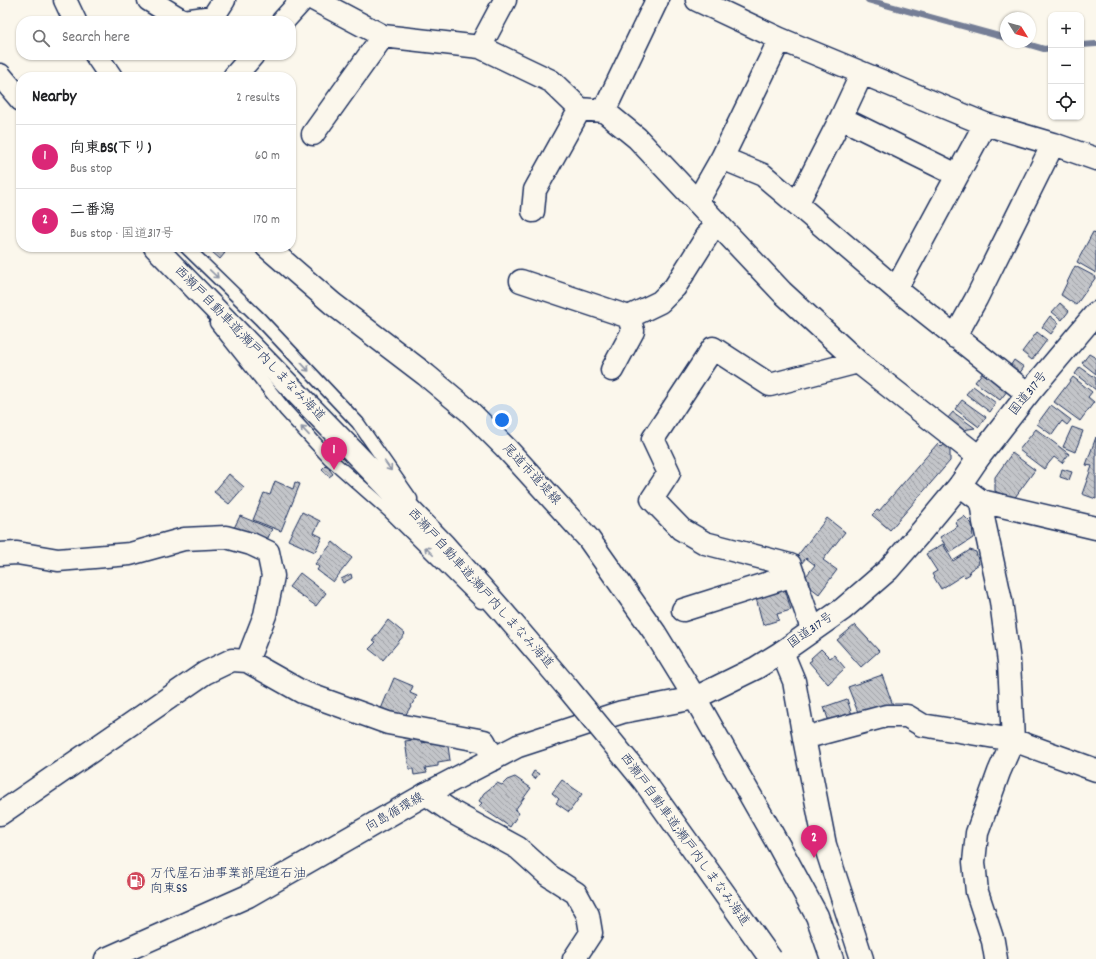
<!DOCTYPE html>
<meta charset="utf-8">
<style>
:root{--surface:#fff;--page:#f2f2f2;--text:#202124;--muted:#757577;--line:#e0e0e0;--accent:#db2777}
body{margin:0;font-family:Dekko,"Klee One",sans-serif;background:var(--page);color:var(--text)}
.controls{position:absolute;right:12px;top:12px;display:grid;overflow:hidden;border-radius:8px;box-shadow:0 1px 3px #0004}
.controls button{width:36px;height:36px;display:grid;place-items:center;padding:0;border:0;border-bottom:1px solid var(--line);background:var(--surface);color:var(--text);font:20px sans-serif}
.compass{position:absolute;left:1000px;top:12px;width:36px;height:36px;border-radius:50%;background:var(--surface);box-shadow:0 1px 3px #0004;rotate:127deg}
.you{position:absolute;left:502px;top:420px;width:14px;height:14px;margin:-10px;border:3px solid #fff;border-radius:50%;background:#1a73e8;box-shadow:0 0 0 6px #1a73e833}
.badge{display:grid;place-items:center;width:26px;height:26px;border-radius:50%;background:var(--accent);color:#fff;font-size:13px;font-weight:700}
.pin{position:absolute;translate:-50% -33px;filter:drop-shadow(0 1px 2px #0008)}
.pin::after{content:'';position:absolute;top:21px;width:14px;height:12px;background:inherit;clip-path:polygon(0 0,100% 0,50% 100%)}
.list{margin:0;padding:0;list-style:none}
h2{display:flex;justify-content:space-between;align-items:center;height:52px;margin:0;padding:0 16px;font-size:17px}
h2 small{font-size:13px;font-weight:400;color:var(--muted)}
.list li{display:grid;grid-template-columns:26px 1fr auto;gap:12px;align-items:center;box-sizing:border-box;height:64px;padding:0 16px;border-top:1px solid var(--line)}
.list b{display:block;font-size:15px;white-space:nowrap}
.list p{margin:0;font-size:13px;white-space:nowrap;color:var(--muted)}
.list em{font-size:13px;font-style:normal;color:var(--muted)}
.icon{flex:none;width:22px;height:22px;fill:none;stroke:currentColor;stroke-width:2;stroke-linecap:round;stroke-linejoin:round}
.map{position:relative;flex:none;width:1096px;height:959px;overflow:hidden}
.search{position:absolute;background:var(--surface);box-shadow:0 1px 3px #0004;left:16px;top:16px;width:280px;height:44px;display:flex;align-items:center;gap:10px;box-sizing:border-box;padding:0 14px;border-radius:16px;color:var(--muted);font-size:15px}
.panel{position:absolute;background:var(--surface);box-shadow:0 1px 3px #0004;left:16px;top:72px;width:280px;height:180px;border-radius:16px}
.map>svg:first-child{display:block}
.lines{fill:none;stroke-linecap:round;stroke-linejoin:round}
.stream{stroke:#747e96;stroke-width:6}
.building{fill:url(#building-back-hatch);stroke:#1b2f5e}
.lane-casing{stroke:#1b2f5e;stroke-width:15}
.street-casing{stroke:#1b2f5e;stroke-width:25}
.secondary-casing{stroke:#1b2f5e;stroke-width:25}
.highway-casing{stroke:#1b2f5e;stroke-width:25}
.lane{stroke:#fbf7ec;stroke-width:12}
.street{stroke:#fbf7ec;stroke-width:22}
.secondary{stroke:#fbf7ec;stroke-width:22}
.highway{stroke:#fbf7ec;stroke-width:22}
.highway-bridge-casing{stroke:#1b2f5e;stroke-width:25;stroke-linecap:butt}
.highway-bridge{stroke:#fbf7ec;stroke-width:22}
.oneway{stroke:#8b93a5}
.labels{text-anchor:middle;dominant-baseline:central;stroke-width:3;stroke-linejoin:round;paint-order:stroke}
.street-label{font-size:13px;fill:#1b2f5e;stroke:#fbf7ec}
.poi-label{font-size:13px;fill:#1b2f5e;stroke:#fbf7ec;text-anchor:start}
</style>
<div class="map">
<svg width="1096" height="959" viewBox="0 0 1096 959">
<defs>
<pattern id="building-back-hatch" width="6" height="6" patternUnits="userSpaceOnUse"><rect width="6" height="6" fill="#c3c5c9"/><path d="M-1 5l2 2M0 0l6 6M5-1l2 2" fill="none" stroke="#9ea0a6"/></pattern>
</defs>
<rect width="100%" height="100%" fill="#fbf7ec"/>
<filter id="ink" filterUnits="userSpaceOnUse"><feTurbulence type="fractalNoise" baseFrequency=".025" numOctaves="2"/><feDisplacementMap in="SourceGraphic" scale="8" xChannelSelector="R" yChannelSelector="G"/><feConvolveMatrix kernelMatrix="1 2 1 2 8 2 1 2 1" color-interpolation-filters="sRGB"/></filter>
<g filter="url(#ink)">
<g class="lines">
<path class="stream" d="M868,0L1006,38
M1020,42L1044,49L1051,48
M1081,45L1096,44"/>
</g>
<path class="building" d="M1093,232L1096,233V273L1077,262Z
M216,247L225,253L220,259L212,252Z
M1075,266L1096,277L1076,305L1061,295Z
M1060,303L1069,311L1062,320L1052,312Z
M1050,316L1059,323L1051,334L1042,327Z
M1037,332L1047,340L1032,360L1022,352Z
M1089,354L1096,358V374L1082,363Z
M1014,360L1024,367L1019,374L1009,368Z
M1080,367L1096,378V390L1075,374Z
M983,372L1008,390L1000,400L975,382Z
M1073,377L1092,392L1088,397L1094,402L1080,421L1054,402Z
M973,386L996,403L990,412L966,394Z
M962,400L986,417L979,427L955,409Z
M1051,405L1071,420L1067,425L1062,421L1052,435L1037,424Z
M953,412L975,428L963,430L947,419Z
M1072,427L1083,431L1075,452L1063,447Z
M1036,429L1069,454L1062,463L1054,457L1044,469L1019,450Z
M1096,437V499L1082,494L1092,466L1086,465Z
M938,443L942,447L945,443L950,444V461L890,530L872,515L877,510L879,511Z
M1012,453L1035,470L1013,500L995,491V477Z
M326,465L333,474L329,477L322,469Z
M1062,469L1072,472L1069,480L1060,477Z
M229,474L244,487L229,504L214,492Z
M275,481L293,489L295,482L300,484L281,531L253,520L264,493L270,495Z
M302,512L320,521L314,533L322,537L315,552L288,540Z
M240,516L272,529L267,540L233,530Z
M964,516L972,524L973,538L950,553L940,537L958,526L955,522Z
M827,518L845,532L823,560L837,570L819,594L802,581L815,565L806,558L800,565L794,560Z
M333,542L352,558L333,582L317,570L319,567L315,564Z
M943,544L953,561L970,550L976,552L979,564L969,571L970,574L965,577L963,575L941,589L932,574L937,571L926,554Z
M300,573L326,593L316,606L289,587Z
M351,574L352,578L343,583L341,579Z
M785,589L791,610L777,614L779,620L763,625L756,598Z
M388,620L405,634L383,660L369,649L376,642L373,640Z
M855,625L879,651L861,667L837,640Z
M821,649L830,658L834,655L845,668L828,684L809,662L812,660L811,658Z
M882,675L894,708L861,720L848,687Z
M394,678L413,686L410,693L417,696L405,716L381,709Z
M847,699L855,724L832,731L824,707Z
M422,739V743L447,739L450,760L438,762V766L425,768L427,773L414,775L413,769H409L405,741Z
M534,771L539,774L535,779L531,776Z
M515,777L531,788L515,810L519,813L510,827L479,806L482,803L479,801L484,793L497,783L502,785L507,780Z
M562,780L582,794L569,812L556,803L559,799L552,793Z"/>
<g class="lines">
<g class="lane-casing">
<path id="lane" d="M186,247L260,319L358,423L411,499
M216,323L286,411L329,458L389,511L481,602"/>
</g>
<g class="street-casing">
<path id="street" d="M149,0L183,21L213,17L224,0
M315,0L383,36L480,47L551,81L580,109
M697,0L780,39L985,124L1053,144L1096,159
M283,21L302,0
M480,47L505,0
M234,77L253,55
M604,111L637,138L782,292L858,362L979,457
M841,118L957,175
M313,134L383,36
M722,158L763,175L896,289L1028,394
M697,202L722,158L780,39
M797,204L841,118L862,73
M533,211L535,190L580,109L604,111L657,0
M521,281L629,317L660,302L675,287L716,222
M896,289L985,124
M955,337L976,299L1053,144
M612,370L633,331L629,317
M960,485L981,501L984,522L1001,601L1009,662L1013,740L999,772L977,833L974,862L977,892L993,941L996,959
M981,501L1096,528
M0,554L17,553L58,560L130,554L184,539L226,537L251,544L268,552L273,576L265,615L247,661
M683,610L794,575
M812,629L790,565L705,543L681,529L652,499L669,473L653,439L713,348L770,385L858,362
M782,652L794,681L804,738L825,845L862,959
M804,738L886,716H907L922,725L1013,740L1096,770
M426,794L452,812L518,848L548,875L576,893L588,915L591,933L574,959
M0,814L205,673L232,660L247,661L302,692L388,723L484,741L494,759"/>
</g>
<g class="secondary-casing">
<path id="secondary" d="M65,0L75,21
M96,55L111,77
M106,959L248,896L426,794L518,746L622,712L695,698L655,633L588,538L506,448L469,411L426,375L333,304L267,247"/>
</g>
<g class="highway-casing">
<path id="highway" d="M0,75L21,100
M155,247L444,545L502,611L566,686
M832,959L817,916L779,846L695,698L756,668L782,652L843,609L888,570L921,532L960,485L979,457L1028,394L1096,313"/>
</g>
<use href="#lane" class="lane"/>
<use href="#street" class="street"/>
<use href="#secondary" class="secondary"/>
<use href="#highway" class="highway"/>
<g class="highway-bridge-casing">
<path id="highway-bridge" d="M566,686L644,781L771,959"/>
</g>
<use href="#highway-bridge" class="highway-bridge"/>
</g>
<defs><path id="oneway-shaft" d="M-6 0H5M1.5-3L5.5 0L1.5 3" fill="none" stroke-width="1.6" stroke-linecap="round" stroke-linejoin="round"/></defs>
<g class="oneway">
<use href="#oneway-shaft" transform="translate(214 274) rotate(44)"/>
<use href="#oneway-shaft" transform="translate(305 367) rotate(47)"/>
<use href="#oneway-shaft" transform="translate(305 431) rotate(-133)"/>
<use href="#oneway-shaft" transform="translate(388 466) rotate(55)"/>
<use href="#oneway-shaft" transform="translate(429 551) rotate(-135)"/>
</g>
</g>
<defs>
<g id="fuel-disc" transform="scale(1)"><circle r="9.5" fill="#d1495b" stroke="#fbf7ec"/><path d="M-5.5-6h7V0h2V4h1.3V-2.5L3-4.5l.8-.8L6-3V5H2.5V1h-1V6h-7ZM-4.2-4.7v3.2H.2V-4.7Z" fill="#fff"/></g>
</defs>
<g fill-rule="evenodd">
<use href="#fuel-disc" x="136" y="881"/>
</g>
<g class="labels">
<g class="street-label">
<text transform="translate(249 344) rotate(46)">西瀬戸自動車道;瀬戸内しまなみ海道</text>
<text transform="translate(1029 394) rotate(-51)">国道317号</text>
<text transform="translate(531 475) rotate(47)">尾道市道堤線</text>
<text transform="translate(480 589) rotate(48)">西瀬戸自動車道;瀬戸内しまなみ海道</text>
<text transform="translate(811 631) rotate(-35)">国道317号</text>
<text transform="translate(395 813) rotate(-30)">向島循環線</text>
<text transform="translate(684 840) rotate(54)">西瀬戸自動車道;瀬戸内しまなみ海道</text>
</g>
<g class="poi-label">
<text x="150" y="874">万代屋石油事業部尾道石油<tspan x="150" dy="15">向東SS</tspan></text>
</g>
</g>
</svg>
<div class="controls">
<button>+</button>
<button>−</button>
<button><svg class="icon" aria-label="locate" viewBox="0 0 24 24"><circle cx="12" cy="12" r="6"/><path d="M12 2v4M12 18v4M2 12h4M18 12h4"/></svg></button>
</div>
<svg class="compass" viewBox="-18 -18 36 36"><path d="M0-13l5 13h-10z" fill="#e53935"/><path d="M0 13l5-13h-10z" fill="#757577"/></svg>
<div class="you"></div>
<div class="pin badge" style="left:334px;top:470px">1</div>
<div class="pin badge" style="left:814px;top:858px">2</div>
<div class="search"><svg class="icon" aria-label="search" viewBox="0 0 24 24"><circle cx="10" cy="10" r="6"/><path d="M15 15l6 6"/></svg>Search here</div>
<section class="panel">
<h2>Nearby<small>2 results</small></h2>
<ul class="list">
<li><span class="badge">1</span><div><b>向東BS(下り)</b><p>Bus stop</p></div><em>60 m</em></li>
<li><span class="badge">2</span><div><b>二番潟</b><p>Bus stop · 国道317号</p></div><em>170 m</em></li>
</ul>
</section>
</div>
